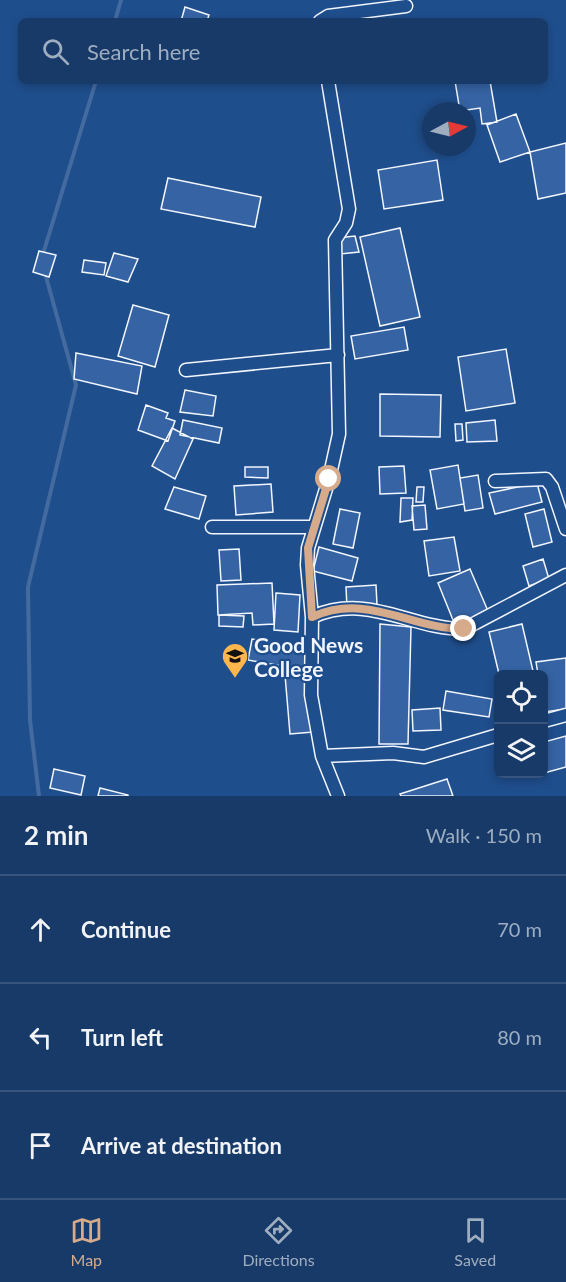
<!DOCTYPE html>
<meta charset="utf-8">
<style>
:root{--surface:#173a69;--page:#20416f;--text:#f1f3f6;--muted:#9eadc0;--line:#36547d;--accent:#d6ab8b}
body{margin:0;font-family:Lato,sans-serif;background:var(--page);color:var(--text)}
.controls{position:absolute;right:18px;bottom:18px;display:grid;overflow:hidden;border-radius:9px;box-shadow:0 3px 9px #0003}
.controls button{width:54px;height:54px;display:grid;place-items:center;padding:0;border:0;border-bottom:2px solid var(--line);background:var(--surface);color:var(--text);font:30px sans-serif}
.compass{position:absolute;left:422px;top:102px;width:54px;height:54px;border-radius:50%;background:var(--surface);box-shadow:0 3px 9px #0003;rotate:83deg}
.stop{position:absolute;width:18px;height:18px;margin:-14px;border:4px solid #d6ab8b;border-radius:50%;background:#fff}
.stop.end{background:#d6ab8b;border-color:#fff;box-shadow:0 2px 6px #0008}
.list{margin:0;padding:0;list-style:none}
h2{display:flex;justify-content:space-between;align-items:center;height:78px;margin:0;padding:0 24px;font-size:26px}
h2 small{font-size:20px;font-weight:400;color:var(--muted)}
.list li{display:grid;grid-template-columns:39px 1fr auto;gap:18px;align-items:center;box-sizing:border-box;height:108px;padding:0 24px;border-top:2px solid var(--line)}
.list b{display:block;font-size:22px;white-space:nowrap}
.list em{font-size:20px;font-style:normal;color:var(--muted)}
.icon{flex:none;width:33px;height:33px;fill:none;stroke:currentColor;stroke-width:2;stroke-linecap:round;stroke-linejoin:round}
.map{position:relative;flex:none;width:566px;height:796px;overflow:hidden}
.search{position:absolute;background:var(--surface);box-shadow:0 3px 9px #0003;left:18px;right:18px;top:18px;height:66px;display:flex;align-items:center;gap:15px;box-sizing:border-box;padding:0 21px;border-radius:9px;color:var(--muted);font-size:22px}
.sheet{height:402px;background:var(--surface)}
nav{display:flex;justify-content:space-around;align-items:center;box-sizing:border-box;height:84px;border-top:2px solid var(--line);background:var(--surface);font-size:16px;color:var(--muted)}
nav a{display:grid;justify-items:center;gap:3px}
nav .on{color:var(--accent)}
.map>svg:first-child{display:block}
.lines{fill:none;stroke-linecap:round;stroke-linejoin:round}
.stream{stroke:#446ba0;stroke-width:4}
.building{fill:#3563a3;stroke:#f2f6ff;stroke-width:1.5}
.minor-casing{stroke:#f2f6ff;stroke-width:15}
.minor{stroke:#1f4e8c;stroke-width:12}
.route{stroke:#d6ab8b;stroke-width:8}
.labels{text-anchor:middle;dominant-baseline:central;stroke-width:4.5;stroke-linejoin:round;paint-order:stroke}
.poi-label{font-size:21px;font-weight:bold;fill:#f2f6ff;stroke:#1f4e8c;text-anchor:start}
</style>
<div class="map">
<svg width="566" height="796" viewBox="0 0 566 796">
<rect width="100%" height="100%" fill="#1f4e8c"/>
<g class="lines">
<path class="stream" d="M115,21L121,0
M43,254L96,81
M39,796L30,720L28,587L76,385L45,273"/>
</g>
<path class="building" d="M185,7L209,15L207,21H181Z
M455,81H490L497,122L482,124L480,108L460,111Z
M516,114L530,152L500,162L487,125Z
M566,143V193L538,199L530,152Z
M437,160L443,200L384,209L378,170Z
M168,178L261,197L255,227L161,209Z
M400,228L420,317L380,326L360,237Z
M355,236L359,252L340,254L337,238Z
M39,251L56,255L49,277L33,272Z
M114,253L138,259L128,282L106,276Z
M84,260L106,263L104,275L82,272Z
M133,305L169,315L155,367L118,356Z
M404,327L408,350L355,359L351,336Z
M506,349L515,403L466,411L458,357Z
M76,353L142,366L137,394L74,379Z
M185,390L216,396L213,416L180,412Z
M380,394L441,395L440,437L380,436Z
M146,405L168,413L166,418L175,421L168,441L138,430Z
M183,420L222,428L219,443L180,435Z
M495,420L497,441L467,442L466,423Z
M455,424H462L463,440L456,441Z
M172,428L193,439L175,479L152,466Z
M458,465L464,504L437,509L430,470Z
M404,466L406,493L380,494L379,467Z
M245,467H268V478L245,477Z
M478,475L483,508L465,511L460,478Z
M537,483L542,502L495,514L489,493Z
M271,484L273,512L236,515L234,486Z
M174,487L206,496L199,519L165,509Z
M417,487H424L423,502H416Z
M401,498H413L412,520L400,522Z
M425,505L427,529L414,530L412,506Z
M340,509L360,513L353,548L333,544Z
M544,509L552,542L533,547L525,514Z
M454,537L460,571L429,576L424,541Z
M319,547L358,558L352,581L313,571Z
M239,549L241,580L221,581L219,550Z
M543,559L549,579L529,586L523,566Z
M470,569L488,611L455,625L438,583Z
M272,583L274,624L253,625L252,613L218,615L217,585Z
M376,585L377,605L347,608L346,587Z
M276,593L300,595L298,632L274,630Z
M219,615L244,616L243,627L219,626Z
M380,624L411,627L408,744H379Z
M522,624L533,671L499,674L489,632Z
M252,639L308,649L305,670L248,660Z
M566,658V709L544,712V674H538L536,662Z
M308,673L313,732L290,734L285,675Z
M446,691L492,699L489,717L443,710Z
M440,708L441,730L413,731L412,710Z
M566,736V767L544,773V742Z
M54,769L85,776L81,795L50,788Z
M447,779L453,796H401L400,794Z
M100,788L128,795V796H98Z"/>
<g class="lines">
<g class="minor-casing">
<path id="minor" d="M320,21L328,16L406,6
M328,81L349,209L346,223L335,240L339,434L329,479L308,548L307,565L312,617L311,695L322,756L338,796
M186,370L338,355
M495,481L546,479L552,487L566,529
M212,527H313
M312,617C368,592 410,629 464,629L566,575
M544,721L566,715
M322,756L393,753L424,757L498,735"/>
</g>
<use href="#minor" class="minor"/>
</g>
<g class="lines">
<path class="route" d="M329,479L308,548L312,617C367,592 410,629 464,629"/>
</g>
<defs>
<g id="school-pin" transform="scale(1.35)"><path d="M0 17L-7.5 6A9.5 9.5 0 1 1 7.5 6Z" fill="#ffb74d" stroke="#1f4e8c"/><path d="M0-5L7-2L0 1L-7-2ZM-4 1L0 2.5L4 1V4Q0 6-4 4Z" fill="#111"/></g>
</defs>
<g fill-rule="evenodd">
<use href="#school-pin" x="235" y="656"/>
</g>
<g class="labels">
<g class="poi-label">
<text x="254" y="644">Good News<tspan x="254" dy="24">College</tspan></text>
</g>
</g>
</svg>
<div class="controls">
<button><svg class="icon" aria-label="locate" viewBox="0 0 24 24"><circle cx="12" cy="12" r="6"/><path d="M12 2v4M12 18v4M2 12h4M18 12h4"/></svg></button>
<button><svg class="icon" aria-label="layers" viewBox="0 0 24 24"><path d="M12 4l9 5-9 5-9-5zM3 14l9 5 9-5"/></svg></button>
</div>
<svg class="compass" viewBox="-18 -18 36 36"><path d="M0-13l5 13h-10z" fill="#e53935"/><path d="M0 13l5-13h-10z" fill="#9eadc0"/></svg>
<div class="stop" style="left:329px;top:479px"></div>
<div class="stop end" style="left:464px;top:629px"></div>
<div class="search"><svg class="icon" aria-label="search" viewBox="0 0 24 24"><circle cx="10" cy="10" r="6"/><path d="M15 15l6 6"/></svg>Search here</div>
</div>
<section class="sheet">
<h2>2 min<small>Walk · 150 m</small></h2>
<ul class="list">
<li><svg class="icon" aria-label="ahead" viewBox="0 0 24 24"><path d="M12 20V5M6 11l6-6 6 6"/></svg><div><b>Continue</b></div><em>70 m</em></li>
<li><svg class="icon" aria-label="left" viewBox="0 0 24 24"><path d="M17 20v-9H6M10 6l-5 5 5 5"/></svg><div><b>Turn left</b></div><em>80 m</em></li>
<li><svg class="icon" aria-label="arrive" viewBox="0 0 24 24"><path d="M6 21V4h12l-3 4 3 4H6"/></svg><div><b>Arrive at destination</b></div></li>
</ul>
</section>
<nav>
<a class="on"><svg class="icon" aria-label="map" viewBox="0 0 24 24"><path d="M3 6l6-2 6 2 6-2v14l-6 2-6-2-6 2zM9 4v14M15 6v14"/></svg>Map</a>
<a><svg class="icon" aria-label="directions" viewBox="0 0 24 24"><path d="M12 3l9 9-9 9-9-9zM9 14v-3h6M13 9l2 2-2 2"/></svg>Directions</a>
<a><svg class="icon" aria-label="saved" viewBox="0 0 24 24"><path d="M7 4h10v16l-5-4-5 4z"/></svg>Saved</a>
</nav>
